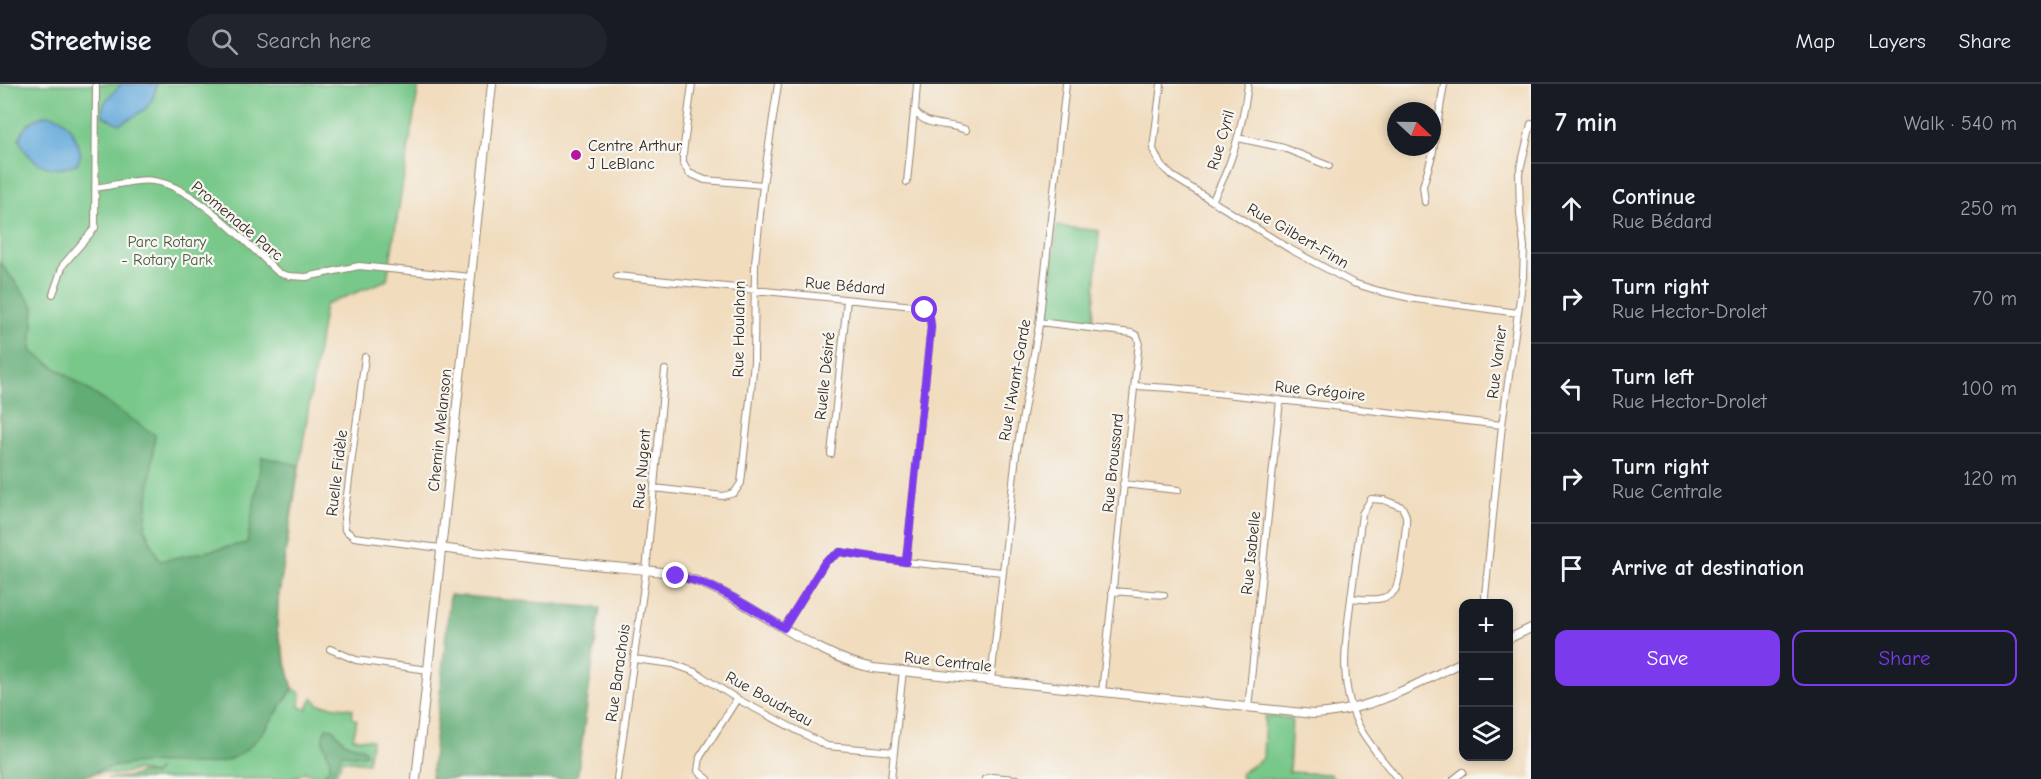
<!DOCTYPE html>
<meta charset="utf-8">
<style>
:root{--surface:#171b24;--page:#20242c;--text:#f1f3f6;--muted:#9ea1a6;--line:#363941;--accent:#7c3aed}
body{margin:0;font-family:"Comic Neue",sans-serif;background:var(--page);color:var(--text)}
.controls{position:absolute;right:18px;bottom:18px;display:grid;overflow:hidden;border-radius:12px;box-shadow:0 3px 9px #0003}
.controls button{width:54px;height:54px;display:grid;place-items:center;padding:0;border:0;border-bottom:2px solid var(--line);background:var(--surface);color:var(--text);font:30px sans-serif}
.compass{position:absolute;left:1387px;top:18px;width:54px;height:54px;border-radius:50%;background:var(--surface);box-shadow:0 3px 9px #0003;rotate:112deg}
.stop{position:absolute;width:18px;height:18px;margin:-14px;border:4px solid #7c3aed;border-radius:50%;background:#fff}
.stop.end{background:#7c3aed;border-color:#fff;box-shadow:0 2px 6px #0008}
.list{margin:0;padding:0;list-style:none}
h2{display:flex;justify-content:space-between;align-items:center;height:78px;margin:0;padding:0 24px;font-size:26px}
h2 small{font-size:20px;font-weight:400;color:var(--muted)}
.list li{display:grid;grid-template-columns:39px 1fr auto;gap:18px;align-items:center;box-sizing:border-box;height:90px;padding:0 24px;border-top:2px solid var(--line)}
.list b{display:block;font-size:22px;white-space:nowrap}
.list p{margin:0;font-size:20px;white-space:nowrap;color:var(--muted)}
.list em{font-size:20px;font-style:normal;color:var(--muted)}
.actions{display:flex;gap:12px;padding:18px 24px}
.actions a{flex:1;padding:14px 0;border:2px solid var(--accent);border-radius:12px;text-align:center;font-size:21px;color:var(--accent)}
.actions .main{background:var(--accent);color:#fff}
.icon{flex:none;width:33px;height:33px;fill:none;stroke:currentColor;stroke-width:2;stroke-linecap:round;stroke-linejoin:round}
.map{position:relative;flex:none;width:1531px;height:695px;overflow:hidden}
header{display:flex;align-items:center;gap:36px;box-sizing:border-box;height:84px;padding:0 30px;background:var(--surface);border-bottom:2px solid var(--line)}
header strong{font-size:28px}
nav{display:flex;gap:33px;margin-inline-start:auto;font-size:21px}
.search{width:420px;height:54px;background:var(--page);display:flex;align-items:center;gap:15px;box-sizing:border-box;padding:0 21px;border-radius:33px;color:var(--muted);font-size:22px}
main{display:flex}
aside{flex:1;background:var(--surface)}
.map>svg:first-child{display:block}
.green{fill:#78c88a;stroke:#5a7954;stroke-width:1.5}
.forest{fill:#62ac76;stroke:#4e6b4a;stroke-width:1.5}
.water{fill:#66abdc;stroke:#506a7d;stroke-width:1.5}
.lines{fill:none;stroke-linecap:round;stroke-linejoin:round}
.minor-casing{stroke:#96836e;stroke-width:8}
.tertiary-casing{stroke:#96836e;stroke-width:10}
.minor{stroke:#fff;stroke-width:6}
.tertiary{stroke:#fff;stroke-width:8}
.route{stroke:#7c3aed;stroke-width:8}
.poi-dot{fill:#b5179e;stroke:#f6f6f2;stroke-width:2}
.labels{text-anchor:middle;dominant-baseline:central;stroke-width:4.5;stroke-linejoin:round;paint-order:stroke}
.street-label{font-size:16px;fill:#3b2a1e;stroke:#f6f6f2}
.poi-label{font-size:16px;fill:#3b2a1e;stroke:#f6f6f2;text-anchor:start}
.park-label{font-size:16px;fill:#4d593e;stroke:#f6f6f2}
</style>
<header>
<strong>Streetwise</strong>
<div class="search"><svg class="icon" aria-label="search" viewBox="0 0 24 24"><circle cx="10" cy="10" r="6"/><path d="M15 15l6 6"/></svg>Search here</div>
<nav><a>Map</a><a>Layers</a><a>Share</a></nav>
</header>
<main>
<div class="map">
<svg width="1531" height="695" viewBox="0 0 1531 695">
<rect width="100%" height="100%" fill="#f6f6f2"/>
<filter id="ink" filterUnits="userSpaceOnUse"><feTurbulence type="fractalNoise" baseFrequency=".0167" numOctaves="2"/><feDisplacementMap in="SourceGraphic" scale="12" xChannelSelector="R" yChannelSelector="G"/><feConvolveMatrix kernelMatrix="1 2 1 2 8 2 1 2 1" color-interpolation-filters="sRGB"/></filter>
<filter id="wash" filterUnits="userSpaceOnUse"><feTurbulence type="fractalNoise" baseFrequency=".008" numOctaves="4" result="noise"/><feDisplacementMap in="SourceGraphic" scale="24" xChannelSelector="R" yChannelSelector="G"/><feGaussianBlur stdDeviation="1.35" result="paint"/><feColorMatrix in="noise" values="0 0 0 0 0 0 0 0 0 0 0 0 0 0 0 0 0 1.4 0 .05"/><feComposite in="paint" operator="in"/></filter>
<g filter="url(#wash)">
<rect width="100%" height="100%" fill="#f1dcbd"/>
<path class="green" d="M0,0H419L387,196L325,221L278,516L277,546L293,605L301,609L300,623L307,625L312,614L317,617V620L353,625L352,634L357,636L353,654L372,656L368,679L342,676L334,695H316V692L304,688L294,695H107L132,692L140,689L154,691L159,685L153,690L138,686L114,691L104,688L96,689L97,687L41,695H0Z
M1057,142L1099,147L1093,239L1047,233Z
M1265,632L1292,634L1289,688L1330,690L1333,695H1242L1241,689L1263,674Z"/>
<path class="forest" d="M0,178L34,223L31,267L155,351L145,445L160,477L247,459L262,373L299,381L278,516L277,546L293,605C277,627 262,655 240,670C213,688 174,676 144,679C128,680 113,683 98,686L96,689L73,695H0Z
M450,511L600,524L577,695H431Z
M326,644L333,645C338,651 341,656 348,660C354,663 360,661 366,667V670L361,672L342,670L333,687L332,695H320C322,691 327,688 329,684C334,671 316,661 326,644Z"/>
<path class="water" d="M121,0H157C152,26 141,29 119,40L103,32C100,17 113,11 121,0Z
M46,31C67,29 75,52 81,69L78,79C52,92 30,80 19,56C24,41 31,36 46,31Z"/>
</g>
<g filter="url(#ink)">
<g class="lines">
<g class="minor-casing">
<path id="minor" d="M692,0L683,69V78L689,89L705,96L763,101
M917,0L915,27C926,44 949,38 966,46
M1161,0L1153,65L1160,80L1172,92L1290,165L1353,199L1379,207L1415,215L1518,229
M1238,54L1284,64L1329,82
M907,98L914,27
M95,104C112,102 139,94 154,97C196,103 248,161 279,189L289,192L306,193L359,182L471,193
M1212,117C1233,80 1243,41 1248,0
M1425,118L1423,102L1432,72L1444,0
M617,192L914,222C926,227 930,231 931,243L906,478
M53,210L63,181L95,144L96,0
M1039,238L1132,249L1137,252L1139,257L1102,608
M365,273L344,434L345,446L354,453L440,464
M1135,302L1171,304L1502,341
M831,370L847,216
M1123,400L1178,406
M654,404L723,412L734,409L741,399L754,278L755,180L763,101L778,0
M1112,507L1164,511
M1351,514C1364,515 1386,519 1395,506C1400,499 1407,440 1406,432C1405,428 1403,426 1402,423L1384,416L1371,415L1362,430L1351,514C1345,559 1338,604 1361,646C1371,663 1385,679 1398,695
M1486,520L1485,512L1502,341L1523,193L1524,163L1520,130L1519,90L1531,40
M784,544L825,478L840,468L906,478L1002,488
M330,565L356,576L428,586
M634,575L673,580L695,588L737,615L827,662L894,668
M991,596L1016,371L1039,241L1066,0
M1248,624L1280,316
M617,695L646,487L665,286
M708,695L698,687L700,673L737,615
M891,695L903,587
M985,695L992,693L1017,695
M1454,695L1463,688"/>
</g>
<g class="tertiary-casing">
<path id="tertiary" d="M440,464C495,471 549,476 604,482C633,485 666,486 694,496C754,518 810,571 873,584L1313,630C1369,628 1415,601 1464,577
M1508,555L1531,544
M416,695L492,0"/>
</g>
<use href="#minor" class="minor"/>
<use href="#tertiary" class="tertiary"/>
</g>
</g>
<g class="lines" filter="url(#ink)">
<path class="route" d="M676,492C716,499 750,524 784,544L825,478L840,468L906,478L931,243L930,233L925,226"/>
</g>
<circle class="poi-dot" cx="576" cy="71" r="6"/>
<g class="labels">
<g class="street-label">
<text transform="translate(1221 56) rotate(-74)">Rue Cyril</text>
<text transform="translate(237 137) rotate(40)">Promenade Parc</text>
<text transform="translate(1298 152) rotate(30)">Rue Gilbert-Finn</text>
<text transform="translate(845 202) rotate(5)">Rue Bédard</text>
<text transform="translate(739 245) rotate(-89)">Rue Houlahan</text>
<text transform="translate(1497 278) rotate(-83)">Rue Vanier</text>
<text transform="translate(825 292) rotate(-84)">Ruelle Désiré</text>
<text transform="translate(1015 296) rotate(-80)">Rue l'Avant-Garde</text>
<text transform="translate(1320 307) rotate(6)">Rue Grégoire</text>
<text transform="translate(440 346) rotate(-84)">Chemin Melanson</text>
<text transform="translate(1113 379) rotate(-84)">Rue Broussard</text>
<text transform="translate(642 385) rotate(-85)">Rue Nugent</text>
<text transform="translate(337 389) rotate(-83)">Ruelle Fidèle</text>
<text transform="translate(1251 469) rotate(-84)">Rue Isabelle</text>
<text transform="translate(948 578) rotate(6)">Rue Centrale</text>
<text transform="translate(618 589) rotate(-82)">Rue Barachois</text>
<text transform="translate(769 615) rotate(29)">Rue Boudreau</text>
</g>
<g class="poi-label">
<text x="588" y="62">Centre Arthur<tspan x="588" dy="18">J LeBlanc</tspan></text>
</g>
<g class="park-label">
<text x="167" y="158">Parc Rotary<tspan x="167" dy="18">- Rotary Park</tspan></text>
</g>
</g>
</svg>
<div class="controls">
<button>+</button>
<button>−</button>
<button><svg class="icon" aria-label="layers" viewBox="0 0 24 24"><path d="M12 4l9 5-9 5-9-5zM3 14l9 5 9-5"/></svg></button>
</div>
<svg class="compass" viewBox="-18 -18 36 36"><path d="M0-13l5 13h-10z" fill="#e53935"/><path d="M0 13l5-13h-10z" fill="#9ea1a6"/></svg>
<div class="stop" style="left:925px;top:226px"></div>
<div class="stop end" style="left:676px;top:492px"></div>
</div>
<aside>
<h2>7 min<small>Walk · 540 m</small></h2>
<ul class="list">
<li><svg class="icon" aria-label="ahead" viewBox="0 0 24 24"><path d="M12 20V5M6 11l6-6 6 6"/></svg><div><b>Continue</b><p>Rue Bédard</p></div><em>250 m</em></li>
<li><svg class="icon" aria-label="right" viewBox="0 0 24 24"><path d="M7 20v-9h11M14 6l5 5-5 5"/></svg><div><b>Turn right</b><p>Rue Hector-Drolet</p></div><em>70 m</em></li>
<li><svg class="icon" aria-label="left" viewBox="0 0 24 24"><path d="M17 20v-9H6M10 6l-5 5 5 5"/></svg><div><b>Turn left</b><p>Rue Hector-Drolet</p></div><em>100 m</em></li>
<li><svg class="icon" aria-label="right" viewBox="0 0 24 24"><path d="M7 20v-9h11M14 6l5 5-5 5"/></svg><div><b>Turn right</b><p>Rue Centrale</p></div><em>120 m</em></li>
<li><svg class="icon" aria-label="arrive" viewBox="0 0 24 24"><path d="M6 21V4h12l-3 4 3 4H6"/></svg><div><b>Arrive at destination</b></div></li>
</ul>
<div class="actions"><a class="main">Save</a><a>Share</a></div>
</aside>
</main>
